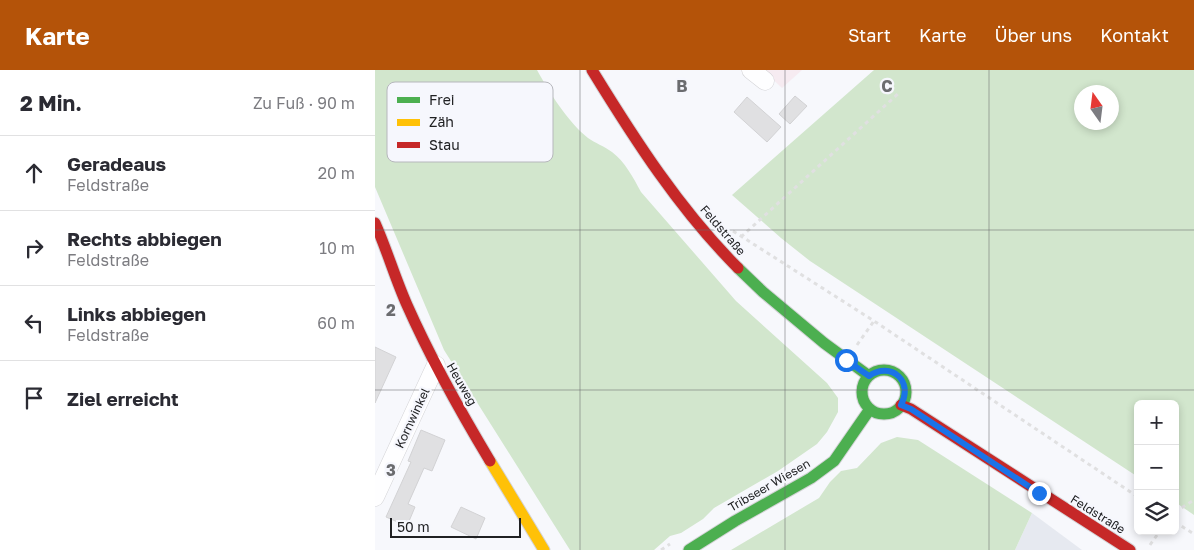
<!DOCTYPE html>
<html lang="de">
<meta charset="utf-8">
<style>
:root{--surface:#fff;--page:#f2f2f3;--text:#2b2b33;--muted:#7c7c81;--line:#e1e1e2;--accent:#b45309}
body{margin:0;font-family:"Golos Text",sans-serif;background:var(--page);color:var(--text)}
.controls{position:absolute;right:15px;bottom:15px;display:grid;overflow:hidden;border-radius:8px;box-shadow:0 2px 8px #0003}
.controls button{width:45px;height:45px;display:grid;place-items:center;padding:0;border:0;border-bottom:1px solid var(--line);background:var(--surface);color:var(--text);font:25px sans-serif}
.compass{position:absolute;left:699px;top:15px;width:45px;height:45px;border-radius:50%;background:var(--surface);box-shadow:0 2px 8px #0003;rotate:346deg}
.scale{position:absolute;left:15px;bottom:12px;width:131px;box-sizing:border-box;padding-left:5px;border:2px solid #202123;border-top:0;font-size:14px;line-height:18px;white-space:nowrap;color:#202123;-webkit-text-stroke:4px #f6f7fd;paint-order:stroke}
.stop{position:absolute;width:15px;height:15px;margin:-11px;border:4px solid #1a73e8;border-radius:50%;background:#fff}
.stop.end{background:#1a73e8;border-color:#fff;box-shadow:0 1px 5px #0008}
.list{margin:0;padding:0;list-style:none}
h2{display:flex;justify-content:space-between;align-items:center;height:65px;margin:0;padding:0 20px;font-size:21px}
h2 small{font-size:16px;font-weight:400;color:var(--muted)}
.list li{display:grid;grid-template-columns:32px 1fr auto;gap:15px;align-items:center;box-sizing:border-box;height:75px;padding:0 20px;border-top:1px solid var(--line)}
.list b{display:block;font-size:19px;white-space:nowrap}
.list p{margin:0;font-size:16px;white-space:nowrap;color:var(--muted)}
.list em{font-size:16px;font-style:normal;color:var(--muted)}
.icon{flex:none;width:28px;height:28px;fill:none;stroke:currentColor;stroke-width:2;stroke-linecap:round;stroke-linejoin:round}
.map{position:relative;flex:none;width:819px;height:480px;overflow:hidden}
header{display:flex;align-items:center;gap:30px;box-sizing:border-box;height:70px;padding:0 25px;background:var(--accent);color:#fff}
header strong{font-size:24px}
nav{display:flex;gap:28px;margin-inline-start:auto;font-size:18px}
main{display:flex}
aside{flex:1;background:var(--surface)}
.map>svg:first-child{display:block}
.built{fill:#e6e9f0}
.industrial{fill:#f6ebf1}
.green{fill:#d2e6cd;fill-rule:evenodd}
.building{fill:#e0e0e2;stroke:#d2d2d4}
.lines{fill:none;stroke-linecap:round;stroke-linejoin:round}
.street-casing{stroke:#d4d4d7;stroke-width:19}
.fast-casing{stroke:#d4d4d7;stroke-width:13}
.slow-casing{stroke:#d4d4d7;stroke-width:13}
.jam-casing{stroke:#d4d4d7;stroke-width:13}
.path{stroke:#e0e0e1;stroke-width:3;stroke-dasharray:4 4;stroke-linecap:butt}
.street{stroke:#fefeff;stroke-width:18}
.fast{stroke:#4caf50;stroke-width:11}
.slow{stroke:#ffc107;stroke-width:11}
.jam{stroke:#c62828;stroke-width:11}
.route{stroke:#1a73e8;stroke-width:6}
.grid{fill:none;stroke:#6b6c6f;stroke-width:1;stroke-opacity:0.55}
.labels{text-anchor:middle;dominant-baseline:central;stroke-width:4.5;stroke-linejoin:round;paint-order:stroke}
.street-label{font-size:12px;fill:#202123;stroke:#f6f7fd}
.key{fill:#f6f7fd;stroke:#b6b7bc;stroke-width:1}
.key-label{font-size:14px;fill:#202123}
.grid-label{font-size:16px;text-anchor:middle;font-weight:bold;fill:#6b6c6f;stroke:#f6f7fd;stroke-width:4.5;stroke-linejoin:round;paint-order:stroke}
</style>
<header>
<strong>Karte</strong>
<nav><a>Start</a><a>Karte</a><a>Über uns</a><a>Kontakt</a></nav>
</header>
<main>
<aside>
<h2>2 Min.<small>Zu Fuß · 90 m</small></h2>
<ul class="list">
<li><svg class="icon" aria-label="ahead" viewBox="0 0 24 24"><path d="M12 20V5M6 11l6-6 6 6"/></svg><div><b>Geradeaus</b><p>Feldstraße</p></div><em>20 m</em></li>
<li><svg class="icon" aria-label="right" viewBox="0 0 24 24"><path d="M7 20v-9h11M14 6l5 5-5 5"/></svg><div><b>Rechts abbiegen</b><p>Feldstraße</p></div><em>10 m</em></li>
<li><svg class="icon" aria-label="left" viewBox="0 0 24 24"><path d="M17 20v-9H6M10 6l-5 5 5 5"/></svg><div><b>Links abbiegen</b><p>Feldstraße</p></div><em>60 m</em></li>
<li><svg class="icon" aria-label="arrive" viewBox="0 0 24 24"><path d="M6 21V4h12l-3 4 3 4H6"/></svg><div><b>Ziel erreicht</b></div></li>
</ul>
</aside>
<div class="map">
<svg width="819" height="480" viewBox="0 0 819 480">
<rect width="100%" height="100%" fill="#f7f8fc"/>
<path class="built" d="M657,443L707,480H640Z"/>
<path class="industrial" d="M388,0H427L407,18Z"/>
<path class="green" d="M0,0H162C174,22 193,52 213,68C220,73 229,76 237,82C250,92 258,107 266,122L361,231L452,313L463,328V342L452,362L442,374L403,401L339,438L328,449L306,463L295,466L279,480H195L69,280L0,117Z
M499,0H819V445L800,432V334H763V407L435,191L406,168L357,125ZM706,22H736V52H706Z
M522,367L543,370L657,443L640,480H356L444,428L455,412L466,401L482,398L506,373Z"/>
<path class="building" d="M420,26L432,36L415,54L404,44Z
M372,27L406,57L392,72L359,42Z
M0,277L21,287L0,333Z
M46,360L70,370L57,401L49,398L33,434L40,437L32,456L11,447L36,392L33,391Z
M86,437L110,448L101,469L76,457Z"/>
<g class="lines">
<g class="street-casing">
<path id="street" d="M376,0L390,11
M0,427L61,295"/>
</g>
<g class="fast-casing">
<path id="fast" d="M363,198L388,222L449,273L494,306
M487 322a22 22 0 1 1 44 0a22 22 0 1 1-44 0Z
M314,480L360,451L436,408L459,391L495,339"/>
</g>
<g class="slow-casing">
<path id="slow" d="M115,391L169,480"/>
</g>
<g class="jam-casing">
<path id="jam" d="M217,0C260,70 305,140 363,198
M0,153C12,180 20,208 32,235C56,289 85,341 115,391
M526,335L536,339L755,480"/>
</g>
<path class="path" d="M358,161L499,251L763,427
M366,167L525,22
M482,275L499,251
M800,442L819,430
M800,452L819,464
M775,475L785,461
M286,480L295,474"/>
<use href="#street" class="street"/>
<use href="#fast" class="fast"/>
<use href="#slow" class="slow"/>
<use href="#jam" class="jam"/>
</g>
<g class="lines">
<path class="route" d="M471,290L494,306C516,291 539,311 526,335L536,339L664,423"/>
</g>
<path class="grid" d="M205,0V480M410,0V480M614,0V480M0,160H819M0,320H819"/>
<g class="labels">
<g class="street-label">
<text transform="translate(348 160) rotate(49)">Feldstraße</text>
<text transform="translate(87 314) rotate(60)">Heuweg</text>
<text transform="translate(37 348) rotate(-65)">Kornwinkel</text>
<text transform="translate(394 415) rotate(-30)">Tribseer Wiesen</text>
<text transform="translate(723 444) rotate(32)">Feldstraße</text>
</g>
</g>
<rect x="12" y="12" width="166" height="80" rx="8" class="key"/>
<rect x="22" y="27" width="23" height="6" fill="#4caf50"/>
<rect x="22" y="49" width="23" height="7" fill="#ffc107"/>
<rect x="22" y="72" width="23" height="6" fill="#c62828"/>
<g class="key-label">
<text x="54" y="35">Frei</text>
<text x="54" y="57">Zäh</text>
<text x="54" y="80">Stau</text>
</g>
<g class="grid-label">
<text x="307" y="22">B</text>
<text x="512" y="22">C</text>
<text x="16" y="246">2</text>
<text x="16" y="406">3</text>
</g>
</svg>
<div class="controls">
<button>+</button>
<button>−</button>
<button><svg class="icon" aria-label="layers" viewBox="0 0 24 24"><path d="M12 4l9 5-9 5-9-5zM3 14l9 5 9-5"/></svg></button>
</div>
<svg class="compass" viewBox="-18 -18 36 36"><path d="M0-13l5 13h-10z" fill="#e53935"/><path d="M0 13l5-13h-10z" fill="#7c7c81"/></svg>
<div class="scale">50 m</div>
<div class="stop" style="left:471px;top:290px"></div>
<div class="stop end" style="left:664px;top:423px"></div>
</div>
</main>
